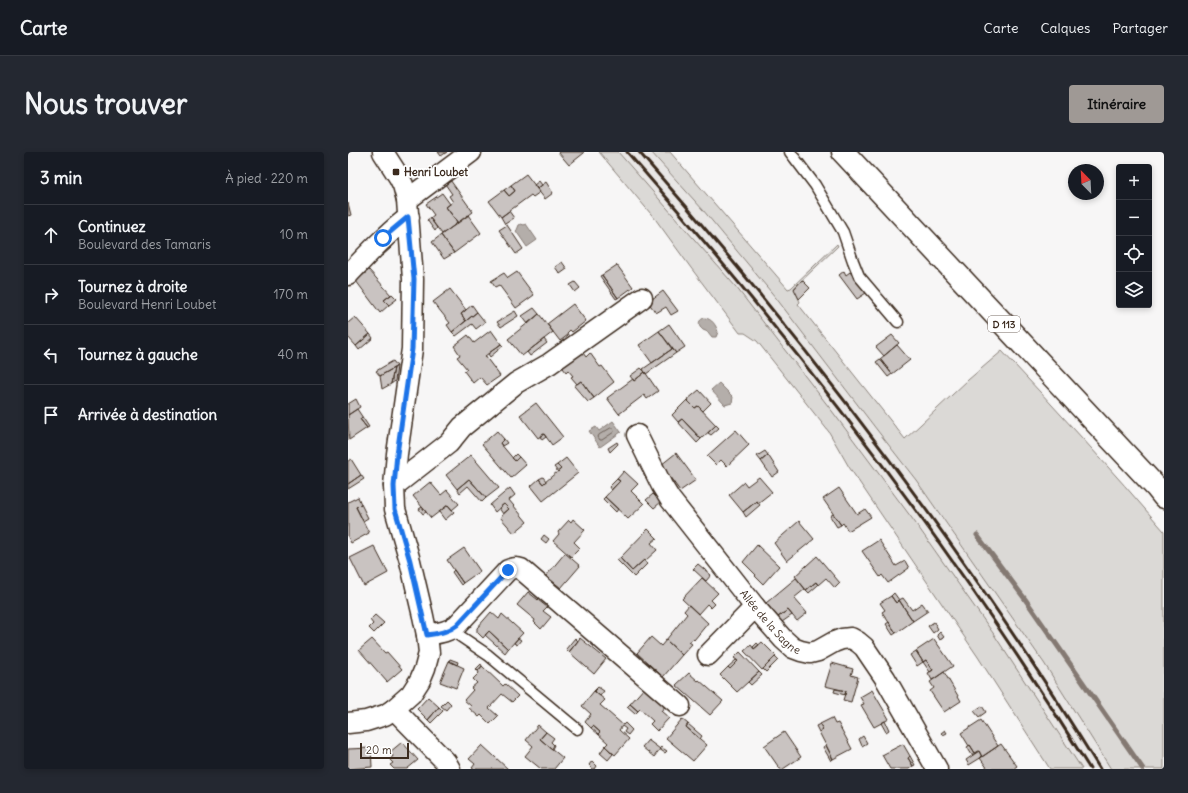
<!DOCTYPE html>
<html lang="fr">
<meta charset="utf-8">
<style>
:root{--surface:#171b24;--page:#242831;--text:#f1f3f6;--muted:#9ea1a6;--line:#363941;--accent:#9f9995}
body{margin:0;font-family:Delius,sans-serif;background:var(--page);color:var(--text)}
.controls{position:absolute;right:12px;top:12px;display:grid;overflow:hidden;border-radius:4px;box-shadow:0 2px 6px #0003}
.controls button{width:36px;height:36px;display:grid;place-items:center;padding:0;border:0;border-bottom:1px solid var(--line);background:var(--surface);color:var(--text);font:20px sans-serif}
.compass{position:absolute;left:720px;top:12px;width:36px;height:36px;border-radius:50%;background:var(--surface);box-shadow:0 2px 6px #0003;rotate:336deg}
.scale{position:absolute;left:12px;bottom:10px;width:49px;box-sizing:border-box;padding-left:4px;border:2px solid #3b2a1e;border-top:0;font-size:11px;line-height:14px;white-space:nowrap;color:#3b2a1e;-webkit-text-stroke:3px #fff;paint-order:stroke}
.stop{position:absolute;width:12px;height:12px;margin:-9px;border:3px solid #1a73e8;border-radius:50%;background:#fff}
.stop.end{background:#1a73e8;border-color:#fff;box-shadow:0 1px 4px #0008}
.list{margin:0;padding:0;list-style:none}
h2{display:flex;justify-content:space-between;align-items:center;height:52px;margin:0;padding:0 16px;font-size:17px}
h2 small{font-size:13px;font-weight:400;color:var(--muted)}
.list li{display:grid;grid-template-columns:26px 1fr auto;gap:12px;align-items:center;box-sizing:border-box;height:60px;padding:0 16px;border-top:1px solid var(--line)}
.list b{display:block;font-size:15px;white-space:nowrap}
.list p{margin:0;font-size:13px;white-space:nowrap;color:var(--muted)}
.list em{font-size:13px;font-style:normal;color:var(--muted)}
.icon{flex:none;width:22px;height:22px;fill:none;stroke:currentColor;stroke-width:2;stroke-linecap:round;stroke-linejoin:round}
.map{position:relative;flex:none;width:816px;height:617px;overflow:hidden;border-radius:4px}
header{display:flex;align-items:center;gap:24px;box-sizing:border-box;height:56px;padding:0 20px;background:var(--surface);border-bottom:1px solid var(--line)}
header strong{font-size:19px}
nav{display:flex;gap:22px;margin-inline-start:auto;font-size:14px}
.intro{display:flex;align-items:center;justify-content:space-between;box-sizing:border-box;height:96px;padding:0 24px}
h1{margin:0;font-size:28px}
.button{padding:10px 18px;border-radius:4px;background:var(--accent);color:#111;font-size:14px;font-weight:700}
main{display:flex;gap:24px;padding:0 24px}
aside{flex:1;background:var(--surface);border-radius:4px;box-shadow:0 2px 6px #0003}
.map>svg:first-child{display:block}
.built{fill:#e9e7e6}
.green{fill:#dbd9d6;stroke:#8b827a}
.water{fill:#b4aeaa;stroke:#847972}
.lines{fill:none;stroke-linecap:round;stroke-linejoin:round}
.shore{stroke:#6b5f56;stroke-width:1}
.stream{stroke:#847972;stroke-width:5}
.building{fill:#c9c3c1;stroke:#3b2a1e}
.service-casing{stroke:#3b2a1e;stroke-width:13}
.minor-casing{stroke:#3b2a1e;stroke-width:23}
.primary-casing{stroke:#3b2a1e;stroke-width:25}
.service{stroke:#fff;stroke-width:10}
.minor{stroke:#fff;stroke-width:20}
.primary{stroke:#fff;stroke-width:22}
.rail{stroke:#3b2a1e;stroke-width:3}
.route{stroke:#1a73e8;stroke-width:5}
.poi-dot{fill:#3b2a1e;stroke:#fff;stroke-width:1.5}
.labels{text-anchor:middle;dominant-baseline:central;stroke-width:3.5;stroke-linejoin:round;paint-order:stroke}
.shield{fill:#fff;stroke:#766a62;stroke-width:1}
.shield-label{font-size:10px;font-weight:bold;fill:#3b2a1e}
.poi-label{font-size:11px;font-weight:bold;fill:#3b2a1e;stroke:#fff;text-anchor:start}
.street-label{font-size:11px;fill:#3b2a1e;stroke:#fff}
</style>
<header>
<strong>Carte</strong>
<nav><a>Carte</a><a>Calques</a><a>Partager</a></nav>
</header>
<div class="intro"><h1>Nous trouver</h1><a class="button">Itinéraire</a></div>
<main>
<aside>
<h2>3 min<small>À pied · 220 m</small></h2>
<ul class="list">
<li><svg class="icon" aria-label="ahead" viewBox="0 0 24 24"><path d="M12 20V5M6 11l6-6 6 6"/></svg><div><b>Continuez</b><p>Boulevard des Tamaris</p></div><em>10 m</em></li>
<li><svg class="icon" aria-label="right" viewBox="0 0 24 24"><path d="M7 20v-9h11M14 6l5 5-5 5"/></svg><div><b>Tournez à droite</b><p>Boulevard Henri Loubet</p></div><em>170 m</em></li>
<li><svg class="icon" aria-label="left" viewBox="0 0 24 24"><path d="M17 20v-9H6M10 6l-5 5 5 5"/></svg><div><b>Tournez à gauche</b></div><em>40 m</em></li>
<li><svg class="icon" aria-label="arrive" viewBox="0 0 24 24"><path d="M6 21V4h12l-3 4 3 4H6"/></svg><div><b>Arrivée à destination</b></div></li>
</ul>
</aside>
<div class="map">
<svg width="816" height="617" viewBox="0 0 816 617">
<rect width="100%" height="100%" fill="#f7f6f6"/>
<filter id="ink" filterUnits="userSpaceOnUse"><feTurbulence type="fractalNoise" baseFrequency=".025" numOctaves="2"/><feDisplacementMap in="SourceGraphic" scale="8" xChannelSelector="R" yChannelSelector="G"/><feConvolveMatrix kernelMatrix="1 2 1 2 8 2 1 2 1" color-interpolation-filters="sRGB"/></filter>
<g filter="url(#ink)">
<path class="built" d="M270,0H303L355,58L433,152L529,278L568,328L696,511L763,617H734L645,481L566,369L484,259L388,135Z"/>
<path class="green" d="M251,0H270L388,135L484,259L566,369L645,481L734,617H702L630,505L501,315L481,280L409,189L397,181H392L343,116L308,68Z
M303,0H322L440,137L443,136L489,92L490,94L446,136L452,150L450,152L557,287L620,228L654,199C709,258 764,318 816,379V617H763L696,511L568,328L529,278L428,146L355,58Z"/>
<path class="water" d="M173,72L176,73L178,72L189,88L179,95L168,79L169,78L171,73Z
M357,166C364,167 368,173 370,180L368,185H364L360,180L355,178L352,175C350,170 352,167 357,166Z
M371,231L385,245L384,251L377,253L363,238Z
M265,269L273,280L252,295L241,279L248,275L251,279Z"/>
<g class="lines">
<path class="shore" d="M263,276H265L266,280L254,288H252L250,285L251,283Z"/>
<path class="stream" d="M629,383L677,447L795,617"/>
</g>
<path class="building" d="M90,0H99L93,4Z
M210,0H235L236,1L221,13Z
M178,22L192,40L185,45L183,43L153,65L141,49L156,38L161,44L167,39L163,33Z
M100,25L125,60L110,71L98,55L105,50L101,44L104,42L95,29Z
M191,29L194,33L189,37L186,33Z
M198,30L205,41L197,47L189,37Z
M163,33L167,39L161,44L156,38Z
M94,41L102,52L98,55L110,71L94,82L82,66L86,63L78,52Z
M0,51L3,63L0,64Z
M161,59L166,66L157,72L153,65Z
M120,63L133,81L106,101L93,83Z
M82,66L89,76L87,79L79,68Z
M159,73L175,97L168,102L151,78Z
M93,83L106,101L96,107L84,90Z
M38,90L43,96L34,104L29,98Z
M214,110L219,117L212,122L207,115Z
M269,113L285,135L270,146L254,123Z
M21,118L43,143L36,148L41,153L32,161L8,129Z
M496,119L498,123L502,120L518,141L509,147L491,123Z
M169,120L186,143L168,156L151,133L147,135L143,129L156,121L160,126Z
M254,123L270,146L268,147L252,124Z
M454,128L462,136L451,147L446,137Z
M227,130L232,136L227,140L222,133Z
M102,137L118,158L113,162L118,169L104,180L99,173L102,171L85,150Z
M315,139L330,159L323,163L318,155L308,161L300,150Z
M44,142L49,147L41,153L36,148Z
M225,152L238,169L224,180L222,178L219,181L220,183L212,189L199,172Z
M124,153L129,160L118,169L113,162Z
M186,156L191,162L180,172L174,164Z
M167,159L170,164L153,175L149,170Z
M129,160L137,170L128,177L124,172L108,184L104,180Z
M191,162L205,180L174,204L160,187Z
M7,165L22,182L8,194L0,185V171Z
M321,172L337,195L328,201L311,179Z
M143,178L153,192L137,204L152,224L139,233L132,225L125,231L116,219L119,217L109,205L112,203L106,194L120,183L126,191Z
M311,179L324,197L304,211L291,193Z
M22,182L25,186L11,198L8,194Z
M544,183L551,191L536,204L528,195Z
M196,187L199,191L182,204L179,200Z
M153,192L155,194L142,205L140,202Z
M549,193L562,208L544,222L532,207Z
M232,197L238,205L242,201L252,215L254,214L266,230L246,246L233,229L229,232L223,225L225,224L220,218L218,220L212,212Z
M324,197L328,201L298,222L295,217Z
M532,207L544,222L540,225L528,210Z
M45,209L49,214L32,224L28,219Z
M49,214L47,229L43,232L46,216Z
M46,216L43,232L34,237L32,224Z
M293,216L297,220L286,229L282,224Z
M297,220L310,239L299,247L296,243L271,262L259,246L285,227L286,229Z
M233,229L246,246L240,250L226,234Z
M351,238L363,251L355,259L350,254L347,256L339,248Z
M8,247L12,255L0,263V252Z
M339,248L347,256L350,254L368,273L353,287L334,267L330,270L324,263Z
M188,251L215,285L204,293L196,282L190,286L172,263Z
M9,257L15,266L12,267L19,276L1,288L0,263Z
M15,266L21,275L19,276L12,267Z
M334,267L353,287L349,291L330,270Z
M368,273L371,276L363,283L360,281Z
M388,278L401,293L379,314L373,308L368,313L359,304Z
M149,279L156,287L152,291L167,309L171,305L178,313L163,326L134,292Z
M196,282L198,285L194,288L192,284Z
M156,287L159,291L154,294L152,291Z
M269,290L270,292L262,300L260,296Z
M417,299L420,303L413,309L409,304Z
M328,301L348,328L332,339L313,313Z
M168,302L171,305L167,309L164,306Z
M123,303L151,336L138,346L121,327L109,337L98,323Z
M420,303L431,320L424,325L413,309Z
M218,306L230,321L195,349L183,334L191,327L195,332L204,324L213,317L209,313Z
M3,307L13,323L0,332V309Z
M209,313L213,317L210,320L206,315Z
M276,319L290,332L283,339L296,352L280,367L257,345L272,329L269,327Z
M13,323L16,327L0,337V332Z
M195,325L198,329L195,332L191,327Z
M411,325L424,340L410,351L409,349L395,360L381,343L396,330L399,334Z
M121,327L138,346L134,350L120,334L112,341L109,337Z
M269,327L272,329L263,338L261,335Z
M82,330L93,343L99,338L111,352L104,358L100,353L83,366L65,344Z
M162,336L167,343L161,348L179,370L166,381L152,365L161,357L156,352L147,360L142,353Z
M491,336L509,362L517,357L523,365L500,379L495,371L493,373L475,347Z
M305,342L313,350L306,356L298,348Z
M10,345L13,352L8,355L21,381L3,391L0,385V350Z
M257,345L270,357L268,360L255,347Z
M409,349L412,353L398,365L395,360Z
M13,352L20,366L15,369L8,355Z
M156,352L161,357L155,362L151,356Z
M100,353L106,360L97,368L91,360Z
M74,355L78,360L75,362L71,357Z
M485,362L493,373L489,375L482,364Z
M225,367L237,378L226,390L232,396L223,405L205,389L211,382L210,380L221,368L223,370Z
M451,369L466,387L439,409L426,391Z
M300,377L309,386L303,391L309,398L297,409L296,408L284,419L272,406Z
M196,383L201,387L198,391L193,387Z
M531,388L548,414L557,409L561,416L540,431L534,423L532,425L514,399Z
M409,393L431,414L415,432L407,424L408,423L395,410Z
M26,394L40,421L16,434L2,406Z
M116,396L132,419L115,431L99,408Z
M217,401L232,414L213,436L198,424Z
M469,404L492,431L487,436L478,426L470,433L468,430L458,438L447,424Z
M272,406L284,419L296,408L299,412L286,425L269,408Z
M350,412L363,423L358,429L345,417Z
M106,418L115,431L113,433L104,420Z
M354,426L370,441L363,448L367,452L363,456L359,452L350,462L334,447Z
M448,426L457,437L446,446L459,461L449,469L440,458L430,465L418,451Z
M468,430L470,433L461,441L458,438Z
M180,440L199,455L195,459L203,465L193,477L186,470L187,468L169,453Z
M546,441L551,448L548,451L543,444Z
M543,444L548,451L551,448L565,469L548,481L534,460L537,458L532,451Z
M555,446L564,458L574,451L580,459L565,469L551,448Z
M341,453L360,471L346,488L345,487L341,490L344,492L334,503L318,488L339,462L336,459Z
M440,458L444,463L434,470L430,465Z
M143,460L151,467L154,462L175,481L160,497L141,479L135,486L129,480V476Z
M27,463L36,471L26,481L21,476L25,472L22,468Z
M541,470L548,481L545,483L538,472Z
M586,470L590,477L585,481L580,474Z
M141,479L160,497L157,501L137,483Z
M592,480L596,485L592,488L589,483Z
M303,485L313,494L318,488L334,503L315,525L289,501Z
M170,486L173,488L169,493L166,491Z
M227,486L230,489L221,500L218,497Z
M232,486L258,507L246,522L221,500Z
M24,487L37,501L39,500L54,517L39,530L11,498Z
M586,487L605,514L584,528L580,521L585,518L578,508L575,510L568,499Z
M414,490L428,504L414,518L396,499L403,493L406,497Z
M409,491L411,493L406,497L405,495Z
M568,499L575,510L569,514L562,503Z
M392,500L411,520L389,540L372,523L380,515L382,517L390,509L386,506Z
M427,505L430,508L418,520L415,517Z
M102,507L110,510L109,513L101,509Z
M388,508L390,509L382,517L380,515Z
M578,508L585,518L582,520L575,510Z
M101,509L116,516L108,536L92,530Z
M484,511L505,517L503,523L510,525L503,550L495,548L498,539L477,534Z
M133,512L134,514L130,519L128,517Z
M134,514L155,534L157,532L170,544L164,550L154,542L141,556L150,564L142,572L133,563L131,565L121,556L123,554L116,548L125,538L123,536L129,531L125,527L131,521L130,519Z
M411,520L414,523L403,533L400,530Z
M596,520L613,549L596,560L582,539L586,536L582,530Z
M341,521L350,529L351,528L375,549L362,563L328,533Z
M250,535L256,539L252,544L246,539Z
M297,535L301,539L300,540L306,545L308,542L319,552L313,559L321,566L309,579L302,572L305,569L292,557L290,559L282,552Z
M487,537L498,539L497,543L486,540Z
M524,538L541,567L526,575L513,553L516,552L512,545Z
M246,539L257,548L252,553L275,573L277,571L284,578L280,583L276,580L278,577L274,574L271,578L281,587L267,603L257,594L260,591L250,582L252,580L245,574L243,576L237,570L243,562L234,554Z
M80,545L91,555L80,568L69,557Z
M99,548L103,552L98,558L93,554Z
M282,552L290,559L287,562L279,555Z
M634,554L638,560L631,565L626,559Z
M91,555L95,559L83,571L80,568Z
M484,566L487,572L490,571L504,597L485,607L471,580L475,578L472,572Z
M334,567L340,572L338,575L359,593L345,609L318,586Z
M633,568L650,594L634,605L631,599L627,601L622,593L621,594L613,581Z
M537,569L541,578L538,580L533,571Z
M340,572L354,584L352,587L338,575Z
M472,572L475,578L471,580L468,574Z
M190,573L198,580L192,587L215,606L206,617H193L177,604L185,594L178,588Z
M245,574L252,580L250,582L243,576Z
M597,578L599,581L595,583L593,581Z
M198,580L206,586L203,590L206,593L204,597L192,587Z
M436,580L453,605L435,617H432L416,594Z
M515,584L519,591L514,594L511,587Z
M300,588L312,597L306,605L294,595Z
M54,590L70,608L59,617H46L42,613L45,611L42,608L45,604L42,600Z
M555,592L562,604L560,606L565,614L561,617H542L534,603Z
M653,592L669,614L665,617H640L632,606Z
M134,593L160,617H125L124,616L127,612L121,607Z
M478,593L485,607L483,609L475,595Z
M622,593L627,601L624,603L619,595Z
M257,594L265,602L260,608L252,601Z
M313,595L319,599L317,601L311,597Z
M23,596L24,615L0,617V597Z
M631,599L634,605L621,613L618,608Z
M562,604L567,613L565,614L560,606Z
M244,609L249,614L247,617H245L241,613Z"/>
<g class="lines">
<g class="service-casing">
<path id="service" d="M442,0L467,33L495,80L505,109L511,124L550,170
M103,478L140,503L229,577"/>
</g>
<g class="minor-casing">
<g id="minor">
<path d="M59,48L123,0"/>
<path d="M0,123C19,103 38,82 61,65"/>
<path id="s1" d="M289,283L314,334L322,347L407,455L435,487L445,496L453,499L462,501L470,499L486,490L494,487L503,486L510,490L516,495L537,526L589,617"/>
<path d="M46,334L101,291L114,275L168,231L201,212L294,146"/>
<path d="M79,483C91,481 100,480 109,473L160,418C164,416 168,415 173,417L332,554"/>
<path d="M360,503L407,455"/>
<path d="M46,557L98,610L102,617"/>
<path d="M0,571L18,569L37,563L46,557L63,542L72,528L77,516L81,501L79,483L75,464L62,409L47,357L46,334L49,302L64,197L65,127L59,48L55,33L51,25L35,0"/>
</g>
</g>
<g class="primary-casing">
<path id="primary" d="M495,0L808,335L816,345"/>
</g>
<use href="#service" class="service"/>
<use href="#minor" class="minor"/>
<use href="#primary" class="primary"/>
<path class="rail" d="M279,0C449,193 607,398 742,617
M291,0C461,193 617,398 752,617"/>
</g>
</g>
<g class="lines" filter="url(#ink)">
<path class="route" d="M35,86L48,75L60,65L66,127L64,197L49,302L46,334L47,357L62,409L79,483C91,481 100,480 109,473L160,418"/>
</g>
<rect class="poi-dot" x="44" y="16" width="8" height="8" rx="2"/>
<g class="labels">
<rect class="shield" x="640" y="164" width="32" height="16" rx="3"/>
<g class="shield-label">
<text x="656" y="172">D 113</text>
</g>
<g class="poi-label">
<text x="56" y="20">Henri Loubet</text>
</g>
<g class="street-label">
<text stroke="none"><textPath href="#s1" startOffset="231">Allée de la Sagne</textPath></text>
</g>
</g>
</svg>
<div class="controls">
<button>+</button>
<button>−</button>
<button><svg class="icon" aria-label="locate" viewBox="0 0 24 24"><circle cx="12" cy="12" r="6"/><path d="M12 2v4M12 18v4M2 12h4M18 12h4"/></svg></button>
<button><svg class="icon" aria-label="layers" viewBox="0 0 24 24"><path d="M12 4l9 5-9 5-9-5zM3 14l9 5 9-5"/></svg></button>
</div>
<svg class="compass" viewBox="-18 -18 36 36"><path d="M0-13l5 13h-10z" fill="#e53935"/><path d="M0 13l5-13h-10z" fill="#9ea1a6"/></svg>
<div class="scale">20 m</div>
<div class="stop" style="left:35px;top:86px"></div>
<div class="stop end" style="left:160px;top:418px"></div>
</div>
</main>
